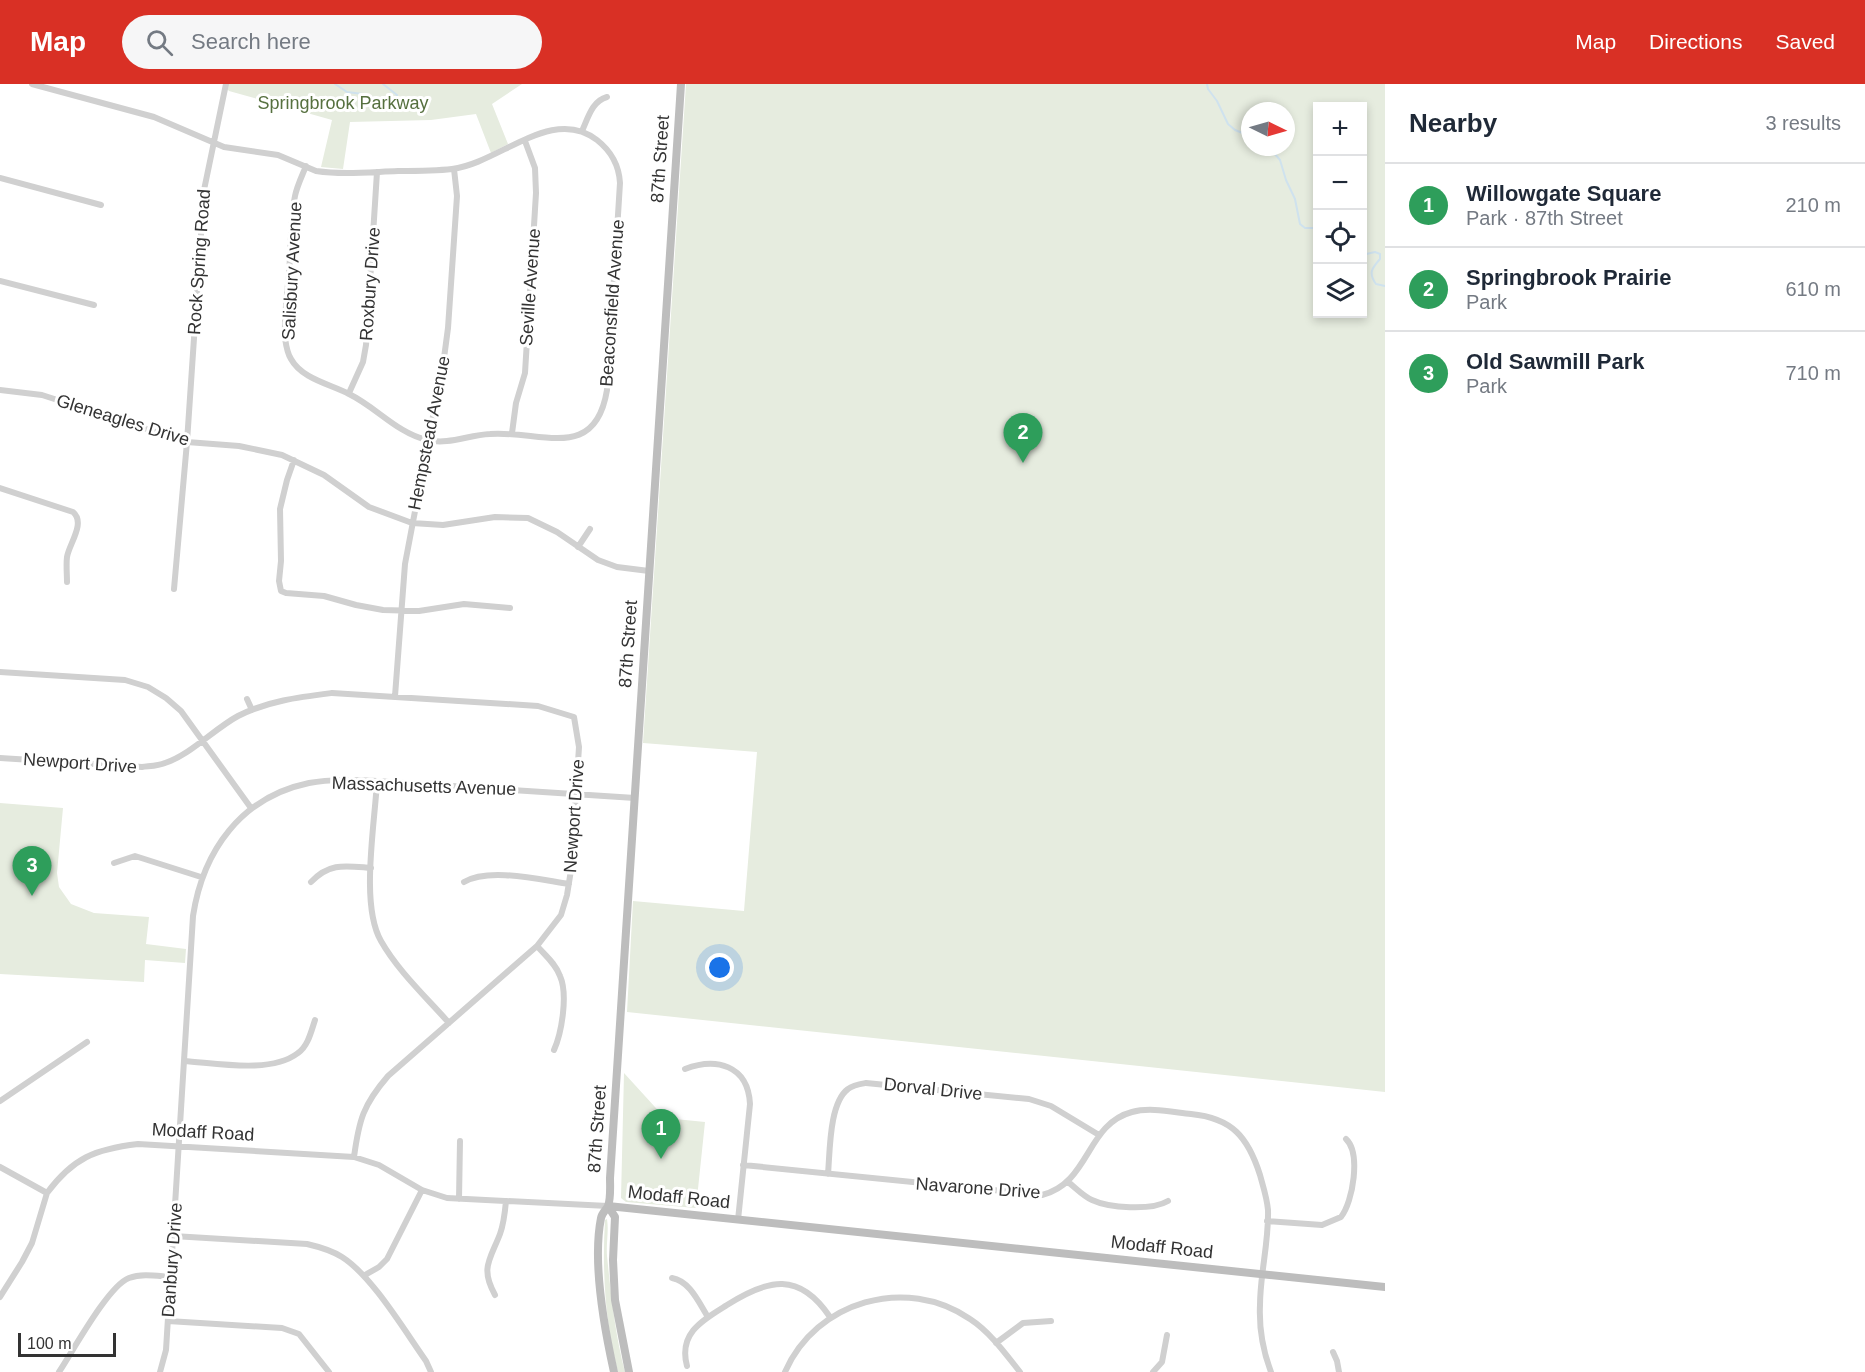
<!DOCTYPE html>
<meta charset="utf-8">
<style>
:root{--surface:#fff;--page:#f6f6f7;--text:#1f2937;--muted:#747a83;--line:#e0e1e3;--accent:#d93025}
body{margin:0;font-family:Arial,sans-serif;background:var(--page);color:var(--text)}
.controls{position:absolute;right:18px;top:18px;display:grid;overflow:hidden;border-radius:0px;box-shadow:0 3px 9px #0003}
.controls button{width:54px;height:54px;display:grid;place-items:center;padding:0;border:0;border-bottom:2px solid var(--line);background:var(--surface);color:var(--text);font:30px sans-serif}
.compass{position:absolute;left:1241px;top:18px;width:54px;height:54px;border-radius:50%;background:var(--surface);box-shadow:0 3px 9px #0003;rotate:95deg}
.scale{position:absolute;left:18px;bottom:15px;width:98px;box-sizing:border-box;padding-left:6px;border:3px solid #333;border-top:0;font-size:16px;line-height:21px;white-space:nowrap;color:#333;-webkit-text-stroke:4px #fff;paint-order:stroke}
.you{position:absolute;left:720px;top:884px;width:21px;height:21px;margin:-15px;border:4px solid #fff;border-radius:50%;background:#1a73e8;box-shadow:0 0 0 9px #1a73e833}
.badge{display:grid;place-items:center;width:39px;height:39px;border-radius:50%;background:var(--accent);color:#fff;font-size:20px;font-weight:700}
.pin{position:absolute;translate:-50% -50px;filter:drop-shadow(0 2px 3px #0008)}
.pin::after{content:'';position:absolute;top:32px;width:21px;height:18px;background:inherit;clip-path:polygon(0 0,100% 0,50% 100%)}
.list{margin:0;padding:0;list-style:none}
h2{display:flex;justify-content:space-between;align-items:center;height:78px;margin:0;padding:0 24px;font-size:26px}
h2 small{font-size:20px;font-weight:400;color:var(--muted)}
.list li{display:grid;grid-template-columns:39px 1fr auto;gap:18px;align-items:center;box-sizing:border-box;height:84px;padding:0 24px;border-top:2px solid var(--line)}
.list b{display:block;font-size:22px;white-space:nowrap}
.list p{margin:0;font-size:20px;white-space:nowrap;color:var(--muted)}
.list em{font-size:20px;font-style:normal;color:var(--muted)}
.icon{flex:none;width:33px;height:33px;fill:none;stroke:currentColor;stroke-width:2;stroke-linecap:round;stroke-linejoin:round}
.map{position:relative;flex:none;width:1385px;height:1288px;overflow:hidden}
header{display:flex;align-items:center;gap:36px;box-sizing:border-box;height:84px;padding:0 30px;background:var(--accent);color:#fff}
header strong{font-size:28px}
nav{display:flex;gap:33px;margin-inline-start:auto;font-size:21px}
.search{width:420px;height:54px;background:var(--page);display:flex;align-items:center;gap:15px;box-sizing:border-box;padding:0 21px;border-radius:33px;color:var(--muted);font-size:22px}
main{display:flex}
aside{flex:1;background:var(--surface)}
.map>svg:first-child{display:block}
.green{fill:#e6ecdf;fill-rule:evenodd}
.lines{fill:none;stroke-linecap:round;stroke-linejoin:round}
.stream{stroke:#cfe2ee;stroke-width:2}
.street{stroke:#d0d0d0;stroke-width:6}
.secondary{stroke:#bdbdbd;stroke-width:8}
.labels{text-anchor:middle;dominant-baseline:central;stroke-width:6;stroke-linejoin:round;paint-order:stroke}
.park-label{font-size:18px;fill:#56703f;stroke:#fff}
.street-label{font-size:18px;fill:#333;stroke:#fff}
</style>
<header>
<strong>Map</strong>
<div class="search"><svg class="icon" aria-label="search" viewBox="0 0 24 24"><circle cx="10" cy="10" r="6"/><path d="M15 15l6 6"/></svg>Search here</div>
<nav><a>Map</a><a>Directions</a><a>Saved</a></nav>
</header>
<main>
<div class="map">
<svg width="1385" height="1288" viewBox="0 0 1385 1288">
<rect width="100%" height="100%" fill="#fff"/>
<path class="green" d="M223,0H522L492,20L508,60L491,69L476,30L431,36L350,38L343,85L321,83L332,36L229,7Z
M686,0H1385V1008L627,928L633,817L744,827L757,668L643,659ZM1318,22H1362V230H1318ZM1250,27H1286V63H1250Z
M0,719L63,724L57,789L59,803L71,820L94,829L149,833L146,860L186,865L185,879L145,876L144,898L0,890Z
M624,989L665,1034L705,1038L696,1124L626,1118L621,1114Z
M607,1135C609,1147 606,1160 607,1172C611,1211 615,1250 625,1288H618C605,1238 602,1187 605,1136Z"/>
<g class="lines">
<path class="stream" d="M335,0L347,8L363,10L386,20L396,18L397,11L383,0
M1207,0L1208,5L1217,17L1228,40L1235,46L1250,52
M1269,63L1280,76L1286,96L1295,115L1300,140L1305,144H1318
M1362,171L1375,168L1380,170V175C1372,184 1368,189 1376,200L1385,202"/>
<path class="street" d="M32,0L154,33L224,63L278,71L316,87C343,91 370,88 398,87C416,87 435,87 452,85C500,79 552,21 597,56C611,67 619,81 620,99L607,306C595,379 541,346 490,350C468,351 449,361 427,356C397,349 376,323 349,310C330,300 302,295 291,275C287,269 286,261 285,254C284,233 287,211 289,190C291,164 290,137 295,112C297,102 302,92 306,82
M582,47C588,34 592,17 607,13
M0,94L101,121
M0,197L94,221
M0,306L42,311L187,358L239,362L282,371L324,391L369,423L412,439L443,441L495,433L528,434L557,448L598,476L617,483L649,487
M349,309L363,278L366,261L377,88
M512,349L516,319L525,289L536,109L535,84L525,57
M294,376L287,396L280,425L281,477L279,497L281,507L286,509L324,512L356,521L383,526L419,527L464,520L510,524
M0,404L73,428C86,439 69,460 67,473C66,481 67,490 67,498
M578,463L590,445
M174,505L187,358L204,106L226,0
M0,588L125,596L148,603L166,614L181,627L251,724
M395,612L405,480L444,274L448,244L457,112L454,85
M247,615L252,626
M0,674L142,683C149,682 158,682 165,679C190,671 214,645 238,632C267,617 300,613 332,609L538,622L574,633L579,663L571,786L567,811L561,831L537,862L388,992C363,1021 359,1036 354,1073
M377,697C375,739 360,821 381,857C398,887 426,913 449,939
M114,779L135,772L201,793
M311,798C330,778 346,782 371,784
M464,798C489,783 541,796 569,800
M537,862C545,871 556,880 560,892C568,910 562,948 554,966
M184,977C216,979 271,990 298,969C308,962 311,948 315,936
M685,985C716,973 748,981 750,1020L738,1136
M0,1017L87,958
M743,1081L1042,1111C1090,1099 1086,1040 1132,1028C1150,1023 1172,1028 1191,1030C1232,1034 1248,1053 1260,1091C1263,1102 1267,1114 1268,1126C1269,1158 1260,1190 1260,1221C1259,1243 1263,1267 1271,1288
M0,1083L47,1109C73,1074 95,1065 138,1060L354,1073L379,1081L422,1106L447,1114L608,1122
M828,1090C830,1068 829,1019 848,1005C853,1001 860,1000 866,999L1029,1015L1051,1022L1099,1051
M1068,1098C1076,1104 1083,1112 1092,1116C1109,1124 1151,1127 1168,1117
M459,1115L460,1057
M1267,1137L1322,1141L1341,1133C1353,1118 1361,1069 1346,1055
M173,1152L307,1160C320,1163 331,1166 342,1173C372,1192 404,1246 426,1277L431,1288
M365,1191L379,1183L387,1175L422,1106
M672,1194C690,1197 699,1219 708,1233
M495,1211C480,1184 490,1176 500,1150C504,1139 505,1128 506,1117
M0,1213L22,1178L32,1159L47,1109
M168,1237L282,1244L299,1250L329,1288
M996,1259L1023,1239L1051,1237
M1333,1268L1337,1277L1339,1288
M687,1282C678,1249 703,1236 727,1221C768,1195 799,1187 830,1233
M59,1288C73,1267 108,1202 129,1194C142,1189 157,1192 171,1193
M160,1288L166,1266L193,832C203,767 241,713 309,699C331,695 355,696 377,697L635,714
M785,1288C816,1217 906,1191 970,1235C990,1248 1005,1269 1020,1288
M1153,1288L1162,1278L1167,1251"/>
<path class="secondary" d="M608,1122L1385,1203
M608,1122L615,1133L613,1176L615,1216L629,1288
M614,1288C604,1243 592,1179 601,1134C602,1129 606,1126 608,1122C611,1114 610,1102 610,1094L681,0"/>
</g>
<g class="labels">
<g class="park-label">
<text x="343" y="19">Springbrook Parkway</text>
</g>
<g class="street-label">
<text transform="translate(660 75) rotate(-86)">87th Street</text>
<text transform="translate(199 178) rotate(-86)">Rock Spring Road</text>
<text transform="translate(292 187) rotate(-87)">Salisbury Avenue</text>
<text transform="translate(370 200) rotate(-86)">Roxbury Drive</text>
<text transform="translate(530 203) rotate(-86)">Seville Avenue</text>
<text transform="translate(612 219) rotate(-86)">Beaconsfield Avenue</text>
<text transform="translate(123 336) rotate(17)">Gleneagles Drive</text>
<text transform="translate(429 349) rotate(-79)">Hempstead Avenue</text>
<text transform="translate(628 560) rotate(-86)">87th Street</text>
<text transform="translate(80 679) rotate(4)">Newport Drive</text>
<text transform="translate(424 702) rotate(2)">Massachusetts Avenue</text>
<text transform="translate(574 732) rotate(-86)">Newport Drive</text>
<text transform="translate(933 1005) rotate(6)">Dorval Drive</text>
<text transform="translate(597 1045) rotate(-86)">87th Street</text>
<text transform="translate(203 1048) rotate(3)">Modaff Road</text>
<text transform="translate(978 1104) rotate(4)">Navarone Drive</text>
<text transform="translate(679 1113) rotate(6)">Modaff Road</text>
<text transform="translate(1162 1163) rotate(6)">Modaff Road</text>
<text transform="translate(172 1176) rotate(-86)">Danbury Drive</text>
</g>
</g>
</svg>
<div class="controls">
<button>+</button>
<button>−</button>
<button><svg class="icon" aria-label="locate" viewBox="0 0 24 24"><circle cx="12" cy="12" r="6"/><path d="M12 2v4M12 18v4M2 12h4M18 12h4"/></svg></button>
<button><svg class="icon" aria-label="layers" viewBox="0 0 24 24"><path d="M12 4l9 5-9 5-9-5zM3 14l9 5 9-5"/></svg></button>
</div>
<svg class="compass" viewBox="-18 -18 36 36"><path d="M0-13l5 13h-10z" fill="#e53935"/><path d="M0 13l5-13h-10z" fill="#747a83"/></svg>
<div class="scale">100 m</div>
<div class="you"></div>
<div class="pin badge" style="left:661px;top:1075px;background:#2e9e5b">1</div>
<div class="pin badge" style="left:1023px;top:379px;background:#2e9e5b">2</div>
<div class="pin badge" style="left:32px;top:812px;background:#2e9e5b">3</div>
</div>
<aside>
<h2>Nearby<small>3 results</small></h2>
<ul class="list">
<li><span class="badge" style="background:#2e9e5b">1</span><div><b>Willowgate Square</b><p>Park · 87th Street</p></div><em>210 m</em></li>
<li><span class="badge" style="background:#2e9e5b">2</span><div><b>Springbrook Prairie</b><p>Park</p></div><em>610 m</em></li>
<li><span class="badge" style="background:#2e9e5b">3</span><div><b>Old Sawmill Park</b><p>Park</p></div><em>710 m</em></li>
</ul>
</aside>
</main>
